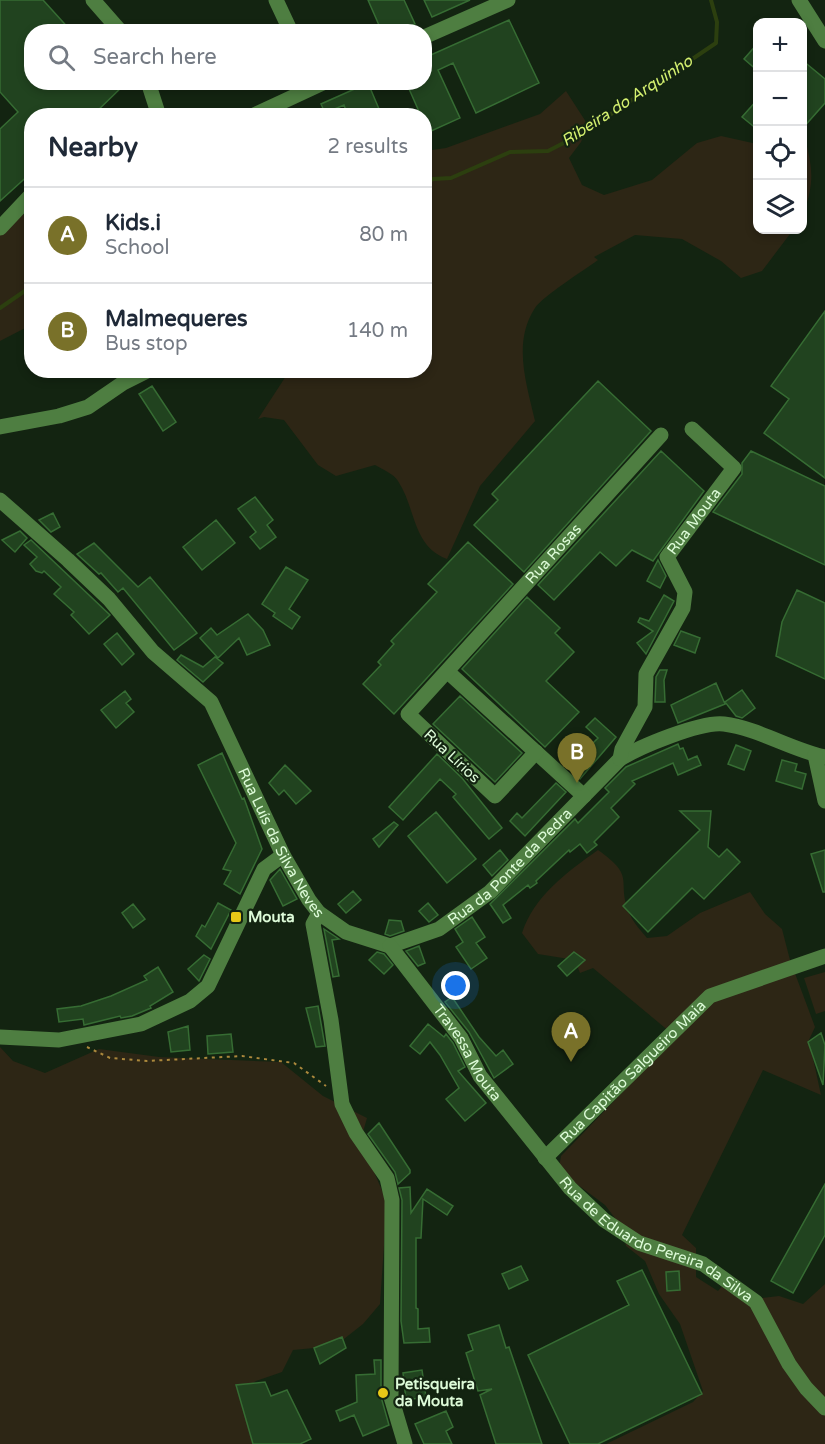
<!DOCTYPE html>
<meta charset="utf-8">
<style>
:root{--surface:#fff;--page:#f6f6f7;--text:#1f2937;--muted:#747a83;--line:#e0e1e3;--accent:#797129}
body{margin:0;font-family:"Varela Round",sans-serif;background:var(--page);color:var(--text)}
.controls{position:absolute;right:18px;top:18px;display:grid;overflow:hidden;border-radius:12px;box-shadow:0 3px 9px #0003}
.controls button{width:54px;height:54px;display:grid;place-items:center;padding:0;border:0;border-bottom:2px solid var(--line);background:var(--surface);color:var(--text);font:30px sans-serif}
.you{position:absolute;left:456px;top:986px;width:21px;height:21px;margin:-15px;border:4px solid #fff;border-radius:50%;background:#1a73e8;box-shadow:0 0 0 9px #1a73e833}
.badge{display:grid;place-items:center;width:39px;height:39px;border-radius:50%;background:var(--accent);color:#fff;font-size:20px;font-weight:700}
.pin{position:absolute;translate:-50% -50px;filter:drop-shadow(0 2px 3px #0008)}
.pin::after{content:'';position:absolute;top:32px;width:21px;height:18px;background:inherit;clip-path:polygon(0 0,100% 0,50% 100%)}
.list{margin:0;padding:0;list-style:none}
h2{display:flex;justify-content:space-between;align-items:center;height:78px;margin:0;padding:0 24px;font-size:26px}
h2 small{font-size:20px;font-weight:400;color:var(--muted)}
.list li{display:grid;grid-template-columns:39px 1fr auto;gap:18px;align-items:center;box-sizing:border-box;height:96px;padding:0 24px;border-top:2px solid var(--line)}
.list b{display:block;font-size:22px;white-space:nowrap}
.list p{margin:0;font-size:20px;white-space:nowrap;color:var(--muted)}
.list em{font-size:20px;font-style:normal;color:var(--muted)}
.icon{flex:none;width:33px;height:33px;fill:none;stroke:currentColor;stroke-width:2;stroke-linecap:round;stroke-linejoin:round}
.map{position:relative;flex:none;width:825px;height:1444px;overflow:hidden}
.search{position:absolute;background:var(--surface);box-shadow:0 3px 9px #0003;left:24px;top:24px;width:408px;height:66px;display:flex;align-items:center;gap:15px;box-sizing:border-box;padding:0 21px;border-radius:24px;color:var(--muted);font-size:22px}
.panel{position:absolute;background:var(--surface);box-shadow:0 3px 9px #0003;left:24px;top:108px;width:408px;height:270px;border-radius:24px}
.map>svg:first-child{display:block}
.green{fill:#2d2615}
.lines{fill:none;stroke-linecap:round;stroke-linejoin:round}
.stream{stroke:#2c3f0f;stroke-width:4}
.building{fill:#21431f;stroke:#366c33;stroke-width:1.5}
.path{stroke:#ab883c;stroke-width:2;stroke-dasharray:3 4.5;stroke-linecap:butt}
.minor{stroke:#4e7e41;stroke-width:15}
.poi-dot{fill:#e7c817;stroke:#132411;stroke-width:2}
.labels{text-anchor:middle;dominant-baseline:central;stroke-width:4.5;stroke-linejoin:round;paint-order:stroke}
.street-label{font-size:15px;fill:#ddfbd8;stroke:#132411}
.poi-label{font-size:15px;font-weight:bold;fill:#ddfbd8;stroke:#132411;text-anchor:start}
.water-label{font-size:16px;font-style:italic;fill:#d5f170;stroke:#132411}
</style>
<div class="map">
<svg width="825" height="1444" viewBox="0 0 825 1444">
<rect width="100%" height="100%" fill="#132411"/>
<path class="green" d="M566,91L588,125L581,142L569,158L582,185L604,195L652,180L697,143L721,136L757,144L758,230H793L762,271L741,278L721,261L682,239L635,235L594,257L598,260C583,271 543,296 535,308C512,343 527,385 535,421L480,486L447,559C412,546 416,508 398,481C394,474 382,469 375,465L336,476L318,465L284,420L264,417L258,419L286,376L293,371L424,370L425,151L446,148L540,114Z
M803,130C812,167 816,178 803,215Z
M28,211L32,213L31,325L0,341V232Z
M598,850C638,878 615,880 630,915C634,923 641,931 647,938L667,936L700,913L750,892L765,914L782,929L790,960L815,1027L809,1040L821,1095L763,1070L682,1235L696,1248V1277L718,1291L723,1285L743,1300L779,1296L803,1304L825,1284V1444H606L693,1402L703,1391L680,1324L659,1294L645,1261L626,1246L621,1226L605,1205L570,1179L559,1167L561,1156L676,1037L593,968L580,973L575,960L538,954L522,933C534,896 567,872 598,850Z
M825,972V1011L816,1014L804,978Z
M0,1047L13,1061L45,1073L99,1049L159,1057L281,1062L323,1096L367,1118L363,1132L365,1151L387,1202L380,1304L363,1324L335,1346L293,1350L282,1372L256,1381L244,1389L254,1444H0Z"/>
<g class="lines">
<path class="stream" d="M424,184L433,179L451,178L510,152L548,151L583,133L716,43L717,22L711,0
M0,308L32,286"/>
</g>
<path class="building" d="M0,0H43L72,32H32V82H127L92,116H32V172L0,201V129L18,112L0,92Z
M368,0H404L415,24L399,32H382Z
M424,0H470L432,17Z
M509,20L539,83L476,113L453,63L438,70L460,118L429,132L424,116H421L406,82H424V58Z
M758,43V71L744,59Z
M802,60L825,79V103L802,129Z
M368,83L382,116H348L344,105L325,113L321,104Z
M758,99V130L742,117Z
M825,311V478L764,433L789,399L771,386Z
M598,381L651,431L524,572L474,525L498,500L492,494Z
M152,386L176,422L163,431L139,394Z
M661,451L704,491L653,561L632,550L616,566L600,552L554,600L538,585Z
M751,451L825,486V565L713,512L742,474V463Z
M255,497L273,520L267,525L276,537L260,549L250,537L256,532L238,509Z
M53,513L60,527L51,532L39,520Z
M216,520L235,543L202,570L183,547Z
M20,531L27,538L15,552L2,540Z
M31,540L110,615L89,634L71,615L74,612L54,594L61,587L44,571L42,573L36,571L30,564L37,557L24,545Z
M468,542L513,584L394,714L363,684L381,665L378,662L394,644L391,641L437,592L428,584Z
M94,543L138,587L150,577L197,633L174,650L123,588L118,592L101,573L99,574L77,554Z
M658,560L666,576L660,588L647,581Z
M286,567L308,580L289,609L300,617L292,629L273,616L275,613L262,604Z
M797,590L825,603V679L776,656L782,622Z
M664,595L674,601L646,654L637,643L653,631L638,622L640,618L649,621Z
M527,597L560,628L555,633L574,652L546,681L579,712L545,747L462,669Z
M248,614L263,630L270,645L247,655L239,638L218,658L200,638L211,628L217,635Z
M681,631L700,638L695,653L674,645Z
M117,633L134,654L122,665L104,644Z
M181,655L203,667L215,657L223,663L203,682L177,660Z
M660,670H667L664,680L665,702H655L656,677Z
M716,683L725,704L678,723L671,705Z
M742,690L755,708L742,718L736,716L725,702Z
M125,691L131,699L126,703L134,712L116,728L101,710Z
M460,696L522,753L495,782L433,724Z
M595,718L616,737L580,779L568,768L598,738L586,727Z
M678,744L680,749L683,748L688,760L697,756L701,765L678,775L673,763L632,781L635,784L611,808L619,817L594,842L597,845L587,853L580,844L570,852L569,850L536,881L537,883L530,888L528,885L503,905L511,918L503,923L490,904L575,819L578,823L609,792L605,788L626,767Z
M736,745L751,751L744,770L728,764Z
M222,753L242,799L244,798L262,849L240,894L224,884L231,871L223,869L236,843L198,765Z
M437,754L462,778L502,828L489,839L453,797L456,794L440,779L403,820L389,807Z
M782,760L797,764L795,771L806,774L802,789L776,781Z
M285,765L311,791L296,804L284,790L279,795L269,783Z
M556,783L566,792L525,836L510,821L517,813L522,818Z
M680,811H711L708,847L719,857L727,849L740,862L704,899L692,888L648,932L623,906L700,830Z
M436,812L476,859L447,883L408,836Z
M394,822L398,825L379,847L373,839Z
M500,850L508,860L492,876L483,865Z
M825,850V892H823L811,854Z
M280,869L297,899L283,906L270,880Z
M353,891L361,900L346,913L338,904Z
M218,903L231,910L211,949L196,936L202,925L205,927Z
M428,903L438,915L429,922L419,911Z
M133,904L145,919L133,928L122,913Z
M472,917L485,937L476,943L487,958L471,969L456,947L463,942L455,929Z
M389,920L401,921L404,931L390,936L385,934Z
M324,929L339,939L332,940L339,976L333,977Z
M419,946L425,963L418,966L406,951Z
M377,952L384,954L393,965L384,974L369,960Z
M574,952L585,960L567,976L558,966Z
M204,955L210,959L199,981L188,969Z
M158,967L173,992L150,1006L151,1008L132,1016L121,1018L120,1016L84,1025L83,1019L59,1022L57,1009L81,1006L111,996L147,980L144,976Z
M452,997L479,1037L496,1056L503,1050L513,1064L494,1078L469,1032L445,1002Z
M318,1006L325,1046L316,1047L306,1008Z
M428,1024L444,1037L446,1034L453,1043L465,1067L458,1071L486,1103L465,1121L446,1099L459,1088L440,1055L430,1042L420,1054L410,1046Z
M188,1026L190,1050L171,1052L168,1032Z
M821,1033L825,1045L823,1085L808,1042Z
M231,1034L233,1052L208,1054L207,1036Z
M379,1123L410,1170V1173L398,1184L395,1172L368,1134Z
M825,1184V1235L793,1293L771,1281Z
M410,1187L411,1213L427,1189L453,1206L447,1215L423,1199L421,1238H416V1308L418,1309V1329L429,1328L430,1342L404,1343L401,1321L402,1200L399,1188Z
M521,1266L528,1280L509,1289L502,1274Z
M642,1270L702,1394L598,1444H570L528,1355L629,1305L617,1281Z
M679,1271L680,1290L667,1291L666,1272Z
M499,1325L506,1348L509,1347L542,1444H496L480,1395L492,1389L478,1391L466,1353L473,1350L468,1335Z
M342,1337L346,1348L320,1364L314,1348Z
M374,1360H381V1397L389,1425L363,1436L354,1415L340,1421L336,1411L357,1402L356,1375L375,1374Z
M422,1370L426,1397L406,1400L403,1373Z
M265,1382L271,1396L287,1390L311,1439L300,1444H253L236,1385Z
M446,1411L453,1427L446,1431L452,1444H424L415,1424Z"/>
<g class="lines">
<path class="path" d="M87,1047L110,1058L147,1061L242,1056L294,1063L326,1086"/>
<g class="minor">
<path d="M93,0L121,32"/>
<path d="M276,0L291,32"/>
<path d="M799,0L825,41"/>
<path d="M424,37L508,0"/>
<path d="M148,82L159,116"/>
<path d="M252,116L325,82"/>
<path d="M0,228L32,194"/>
<path d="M0,427L59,416L88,407L123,383L149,370"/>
<path id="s1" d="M0,500L68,560L109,599L153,652L211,702L283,855L309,900L319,913L346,932L390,946L439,929L490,892L620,759C639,747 701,721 724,724C757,728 792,750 825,757"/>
<path d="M448,672L584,796"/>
<path id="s2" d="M536,752L495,796L408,714L661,435"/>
<path d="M815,755L825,801"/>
<path id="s3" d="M620,759L622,749L645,707L646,674L683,608L685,592L667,557L734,468L692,429"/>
<path d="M319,913L313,924L331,1020L342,1104L356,1133L387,1178L392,1200L391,1397L405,1444"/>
<path id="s4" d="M390,946L461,1038L480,1076L570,1188L604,1220L639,1243L703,1264L756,1302L789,1364L806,1388L825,1408"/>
<path d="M0,1037L59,1040L105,1031L141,1024L190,1001L208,986L264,869L283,855"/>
<path id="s5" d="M545,1158L710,996L825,956"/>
</g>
</g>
<g class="poi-dot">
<rect x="230" y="911" width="12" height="12" rx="3"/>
<circle cx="383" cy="1393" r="6"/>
</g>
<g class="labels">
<g class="street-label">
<text stroke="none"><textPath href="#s3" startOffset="267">Rua Mouta</textPath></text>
<text stroke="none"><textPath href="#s2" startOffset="396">Rua Rosas</textPath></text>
<text transform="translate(452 756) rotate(43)">Rua Lírios</text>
<text stroke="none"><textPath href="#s1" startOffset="450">Rua Luís da Silva Neves</textPath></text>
<text stroke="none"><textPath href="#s1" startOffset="756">Rua da Ponte da Pedra</textPath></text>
<text stroke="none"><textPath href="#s4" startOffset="132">Travessa Mouta</textPath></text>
<text stroke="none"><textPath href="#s5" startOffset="123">Rua Capitão Salgueiro Maia</textPath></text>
<text stroke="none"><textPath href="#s4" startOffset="404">Rua de Eduardo Pereira da Silva</textPath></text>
</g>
<g class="poi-label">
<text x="248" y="917">Mouta</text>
<text x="395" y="1384">Petisqueira<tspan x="395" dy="17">da Mouta</tspan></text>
</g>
<g class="water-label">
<text transform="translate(627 101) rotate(-33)">Ribeira do Arquinho</text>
</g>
</g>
</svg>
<div class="controls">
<button>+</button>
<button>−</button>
<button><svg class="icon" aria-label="locate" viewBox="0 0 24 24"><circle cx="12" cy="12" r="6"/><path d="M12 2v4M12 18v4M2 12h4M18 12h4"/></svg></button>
<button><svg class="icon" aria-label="layers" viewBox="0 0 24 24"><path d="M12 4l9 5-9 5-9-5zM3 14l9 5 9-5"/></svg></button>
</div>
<div class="you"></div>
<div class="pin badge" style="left:571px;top:1062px">A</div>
<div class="pin badge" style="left:577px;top:783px">B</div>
<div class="search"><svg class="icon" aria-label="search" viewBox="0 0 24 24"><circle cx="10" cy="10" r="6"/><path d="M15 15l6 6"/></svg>Search here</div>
<section class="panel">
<h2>Nearby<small>2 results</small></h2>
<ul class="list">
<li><span class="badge">A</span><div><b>Kids.i</b><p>School</p></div><em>80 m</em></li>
<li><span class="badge">B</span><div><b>Malmequeres</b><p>Bus stop</p></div><em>140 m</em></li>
</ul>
</section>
</div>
